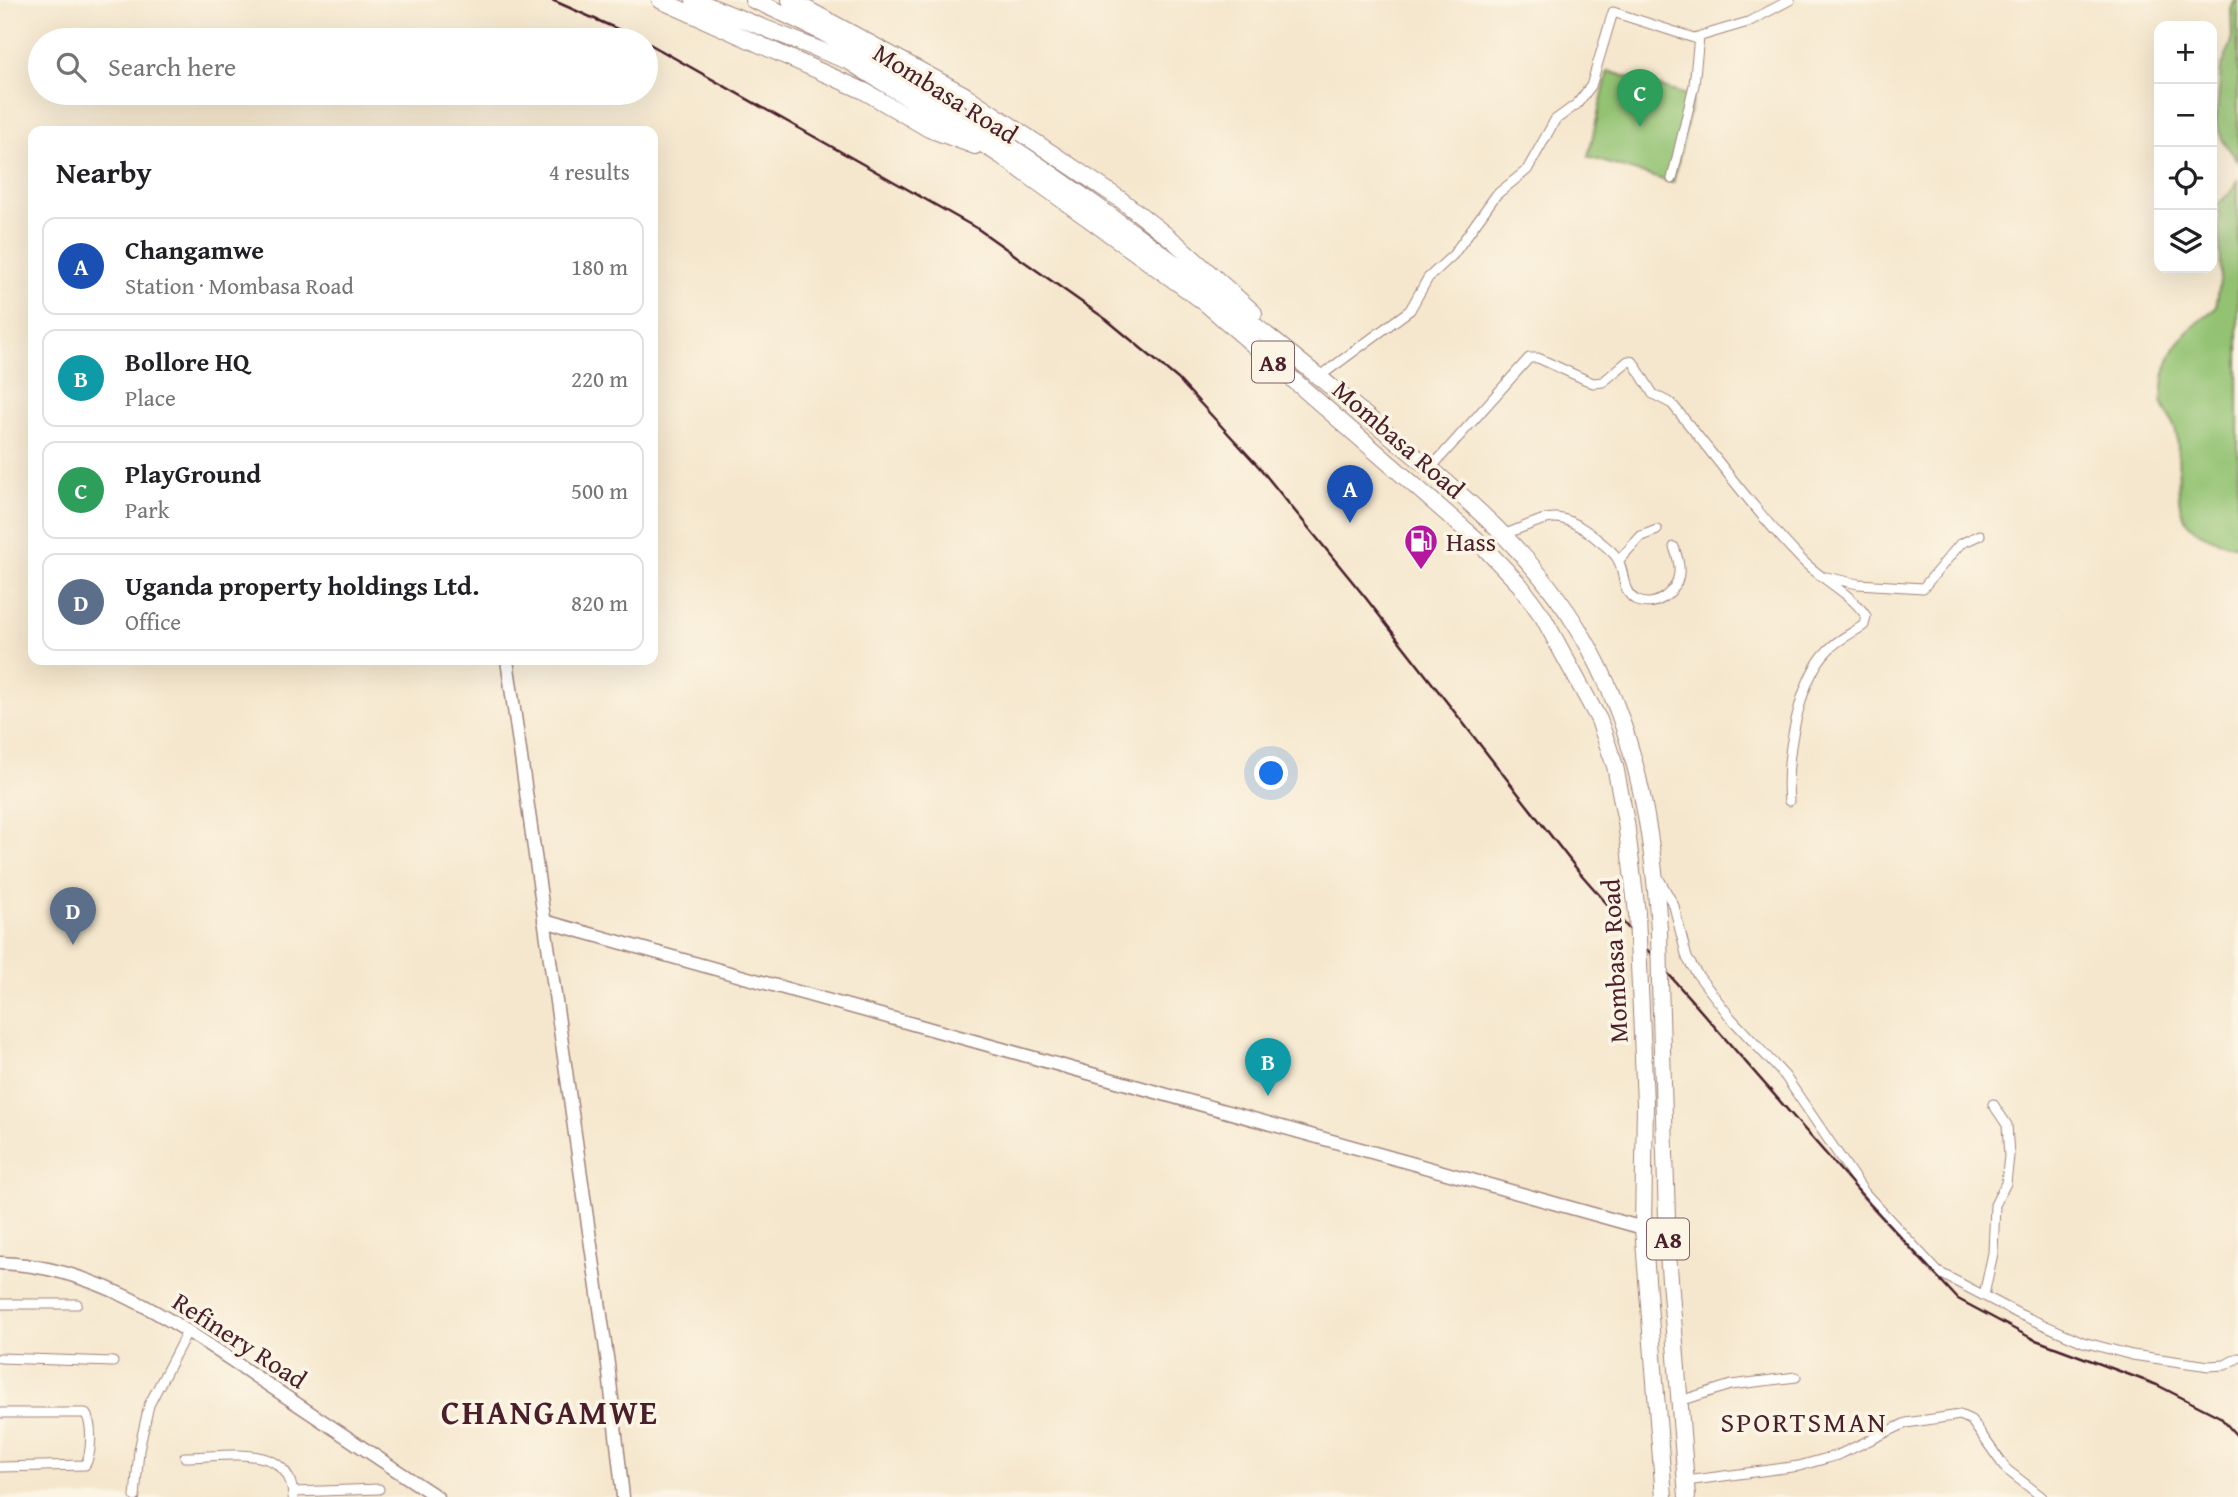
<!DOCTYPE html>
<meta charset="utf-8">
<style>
:root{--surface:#fff;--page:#f2f2f2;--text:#202124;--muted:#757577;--line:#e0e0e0;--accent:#db2777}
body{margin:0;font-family:"Gentium Book Plus",serif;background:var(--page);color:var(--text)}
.controls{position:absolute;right:21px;top:21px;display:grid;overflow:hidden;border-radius:14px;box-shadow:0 7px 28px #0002}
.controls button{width:63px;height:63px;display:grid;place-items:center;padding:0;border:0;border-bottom:2px solid var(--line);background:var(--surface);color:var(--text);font:35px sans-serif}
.you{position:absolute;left:1272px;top:774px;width:24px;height:24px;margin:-18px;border:5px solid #fff;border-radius:50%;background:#1a73e8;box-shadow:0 0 0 10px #1a73e833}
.badge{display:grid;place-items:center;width:46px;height:46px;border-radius:50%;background:var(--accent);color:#fff;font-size:23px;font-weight:700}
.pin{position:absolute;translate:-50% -58px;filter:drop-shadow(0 2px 4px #0008)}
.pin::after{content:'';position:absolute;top:37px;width:24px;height:21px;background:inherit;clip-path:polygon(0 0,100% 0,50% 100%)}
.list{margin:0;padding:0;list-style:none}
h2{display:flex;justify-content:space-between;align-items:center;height:91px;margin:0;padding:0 28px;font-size:30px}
h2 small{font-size:23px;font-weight:400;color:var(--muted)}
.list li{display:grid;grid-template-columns:46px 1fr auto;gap:21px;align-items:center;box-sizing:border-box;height:98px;margin:0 14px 14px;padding:0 14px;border:2px solid var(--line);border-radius:14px}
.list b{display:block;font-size:26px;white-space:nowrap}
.list p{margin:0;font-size:23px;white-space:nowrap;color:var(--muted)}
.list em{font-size:23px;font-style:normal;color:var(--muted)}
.icon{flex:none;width:38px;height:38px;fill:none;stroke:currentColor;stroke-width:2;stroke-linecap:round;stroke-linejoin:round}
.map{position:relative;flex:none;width:2238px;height:1497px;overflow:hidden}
.search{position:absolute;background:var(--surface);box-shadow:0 7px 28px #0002;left:28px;top:28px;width:630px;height:77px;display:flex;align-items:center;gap:18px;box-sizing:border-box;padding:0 24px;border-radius:38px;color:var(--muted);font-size:26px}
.panel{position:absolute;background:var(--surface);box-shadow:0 7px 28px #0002;left:28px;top:126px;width:630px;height:539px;border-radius:14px}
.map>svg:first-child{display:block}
.green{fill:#93c272;stroke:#6e704e;stroke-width:2}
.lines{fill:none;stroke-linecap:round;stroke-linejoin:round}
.street-casing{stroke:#a0837c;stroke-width:11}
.secondary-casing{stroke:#a0837c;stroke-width:15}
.highway-casing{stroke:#a0837c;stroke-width:18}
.street{stroke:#fff;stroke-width:9}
.secondary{stroke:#fff;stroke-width:12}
.highway{stroke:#fff;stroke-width:16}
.rail{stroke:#4a1f2b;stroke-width:2.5}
.highway-bridge-casing{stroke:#a0837c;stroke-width:18;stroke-linecap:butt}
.highway-bridge{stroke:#fff;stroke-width:16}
.labels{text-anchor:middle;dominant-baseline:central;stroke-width:7;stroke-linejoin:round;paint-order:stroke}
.shield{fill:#fcf5e5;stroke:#7f5f63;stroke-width:2}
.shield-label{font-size:24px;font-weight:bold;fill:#4a1f2b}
.street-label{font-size:26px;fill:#4a1f2b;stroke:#fcf5e5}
.poi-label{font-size:26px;fill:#4a1f2b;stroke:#fcf5e5;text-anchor:start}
.neighbourhood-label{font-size:28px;letter-spacing:2px;fill:#4a1f2b;stroke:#fcf5e5}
.district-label{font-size:33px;font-weight:bold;letter-spacing:2px;fill:#4a1f2b;stroke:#fcf5e5}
</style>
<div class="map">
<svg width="2238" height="1497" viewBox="0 0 2238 1497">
<rect width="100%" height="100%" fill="#fcf5e5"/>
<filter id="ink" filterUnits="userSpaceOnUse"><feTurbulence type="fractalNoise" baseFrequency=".0143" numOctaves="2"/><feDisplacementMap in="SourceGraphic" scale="14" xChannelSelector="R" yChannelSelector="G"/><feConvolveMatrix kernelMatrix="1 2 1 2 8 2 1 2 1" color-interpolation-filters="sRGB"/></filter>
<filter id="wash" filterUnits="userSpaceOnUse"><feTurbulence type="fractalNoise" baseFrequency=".00686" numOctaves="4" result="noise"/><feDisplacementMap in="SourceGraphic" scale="28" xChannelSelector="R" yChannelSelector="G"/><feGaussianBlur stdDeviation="1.57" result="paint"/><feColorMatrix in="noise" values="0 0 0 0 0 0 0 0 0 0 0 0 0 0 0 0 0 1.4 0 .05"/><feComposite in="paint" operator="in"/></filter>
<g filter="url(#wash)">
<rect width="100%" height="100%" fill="#f5e7cd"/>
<path class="green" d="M2236,0H2238V161L2222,139L2216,122L2221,69L2232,41L2231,7Z
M1608,71L1693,97L1673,183L1588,157Z
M2238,179V546C2160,530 2184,499 2177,438C2176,424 2167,416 2163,404C2161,400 2163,393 2163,388C2165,351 2187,328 2216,308L2221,275L2219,203L2233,190Z"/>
</g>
<g filter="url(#ink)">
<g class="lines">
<g class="street-casing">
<path id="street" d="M1672,179L1694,85L1699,37
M1319,377L1410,310L1428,278L1453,255L1496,195L1527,170L1555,120L1577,104L1591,86L1613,12L1694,38L1748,22L1790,0
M1430,469L1529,358H1538L1593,383L1603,382L1628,361L1633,362L1653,394L1672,404C1715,456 1754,510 1801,559C1821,580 1849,591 1866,616L1864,625C1853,633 1838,639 1828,650C1798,680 1785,759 1789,801
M1505,534C1549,518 1557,506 1597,539C1605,546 1616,553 1619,562C1625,576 1622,592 1636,600C1654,610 1678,592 1679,573C1680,564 1677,555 1674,547
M1619,560L1641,536L1657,530
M1826,577L1858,584L1923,588L1960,544L1980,535
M1658,877L1674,906L1687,958L1697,974L1731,1018L1785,1076L1864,1192L1938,1272L2019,1314L2083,1342L2132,1355L2209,1366L2225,1365L2238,1358
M1984,1295L1993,1253L1995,1205L2006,1183L2009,1156L2007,1125L1993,1104
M0,1304H77
M0,1358L113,1362
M1680,1401L1731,1385L1796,1377
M0,1413H85C93,1423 92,1454 85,1465L0,1467
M185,1457C225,1457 291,1441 293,1497
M1686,1481L1799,1466L1838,1455L1906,1423L1960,1415L1971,1420L2006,1469L2042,1497
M293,1492L379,1489
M135,1497L139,1450L149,1405L188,1330"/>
</g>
<g class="secondary-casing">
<path id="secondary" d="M507,660L608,1364L623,1497
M544,921L1643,1228
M0,1263C101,1266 183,1328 264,1382C321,1420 379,1459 437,1497"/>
</g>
<g class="highway-casing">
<path id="highway" d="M660,0L864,91L929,129L975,146
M694,0L850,62L1000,155L1204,302L1476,539L1520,585L1543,617L1599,720L1615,766L1626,822L1637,913
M753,0C838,36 915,83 992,134C1116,215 1232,305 1347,400C1433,472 1524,537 1582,635C1635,724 1653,829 1659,930
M790,0L965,95L1120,199L1175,242L1254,313
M1639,964L1645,1103L1643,1228L1664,1497
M1660,981L1668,1254L1687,1497"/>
</g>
<use href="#street" class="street"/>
<use href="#secondary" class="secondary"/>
<use href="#highway" class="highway"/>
<path class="rail" d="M552,0L642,40
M646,42L978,229L1107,320L1178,379L1259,467L1365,597L1580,873L1870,1204L1958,1299L2033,1339L2157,1385L2220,1417L2238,1437"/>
<g class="highway-bridge-casing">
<path id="highway-bridge" d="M1637,913L1639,964
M1659,930L1660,981"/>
</g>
<use href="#highway-bridge" class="highway-bridge"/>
</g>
</g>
<defs>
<g id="fuel-pin" transform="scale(1.75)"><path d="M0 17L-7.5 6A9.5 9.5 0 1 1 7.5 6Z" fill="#b5179e" stroke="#fcf5e5"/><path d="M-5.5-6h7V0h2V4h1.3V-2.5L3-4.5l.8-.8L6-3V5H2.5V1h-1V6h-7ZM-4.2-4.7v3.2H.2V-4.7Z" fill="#fff"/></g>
</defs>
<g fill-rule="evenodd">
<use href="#fuel-pin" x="1421" y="541"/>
</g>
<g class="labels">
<g class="shield">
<rect x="1252" y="341.5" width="42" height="41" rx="5"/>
<rect x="1647" y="1218.5" width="42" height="41" rx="5"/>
</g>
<g class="shield-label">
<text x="1273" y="362">A8</text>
<text x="1668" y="1239">A8</text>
</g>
<g class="street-label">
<text transform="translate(946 93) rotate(32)">Mombasa Road</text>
<text transform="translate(1399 439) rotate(41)">Mombasa Road</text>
<text transform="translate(1614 961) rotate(-93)">Mombasa Road</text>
<text transform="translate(240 1340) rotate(33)">Refinery Road</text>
</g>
<g class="poi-label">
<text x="1446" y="541">Hass</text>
</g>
<g class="neighbourhood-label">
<text x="1804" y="1421">SPORTSMAN</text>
</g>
<g class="district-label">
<text x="550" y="1412">CHANGAMWE</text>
</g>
</g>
</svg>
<div class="controls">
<button>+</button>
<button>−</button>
<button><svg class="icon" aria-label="locate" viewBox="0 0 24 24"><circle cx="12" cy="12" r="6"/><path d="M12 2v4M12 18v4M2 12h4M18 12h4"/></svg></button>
<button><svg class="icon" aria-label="layers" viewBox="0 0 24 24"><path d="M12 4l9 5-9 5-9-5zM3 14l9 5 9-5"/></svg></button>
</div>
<div class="you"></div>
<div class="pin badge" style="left:1350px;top:523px;background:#1a4fb4">A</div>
<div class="pin badge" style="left:1268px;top:1096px;background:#0f9aa8">B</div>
<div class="pin badge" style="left:1640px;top:127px;background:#2e9e5b">C</div>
<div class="pin badge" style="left:73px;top:945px;background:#5c6f8a">D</div>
<div class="search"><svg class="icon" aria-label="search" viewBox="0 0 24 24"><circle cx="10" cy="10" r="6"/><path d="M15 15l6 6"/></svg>Search here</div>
<section class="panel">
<h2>Nearby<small>4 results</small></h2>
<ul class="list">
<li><span class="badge" style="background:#1a4fb4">A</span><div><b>Changamwe</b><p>Station · Mombasa Road</p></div><em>180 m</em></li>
<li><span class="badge" style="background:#0f9aa8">B</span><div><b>Bollore HQ</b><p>Place</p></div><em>220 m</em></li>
<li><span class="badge" style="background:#2e9e5b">C</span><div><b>PlayGround</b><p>Park</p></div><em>500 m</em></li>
<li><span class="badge" style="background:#5c6f8a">D</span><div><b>Uganda property holdings Ltd.</b><p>Office</p></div><em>820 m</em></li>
</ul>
</section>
</div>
